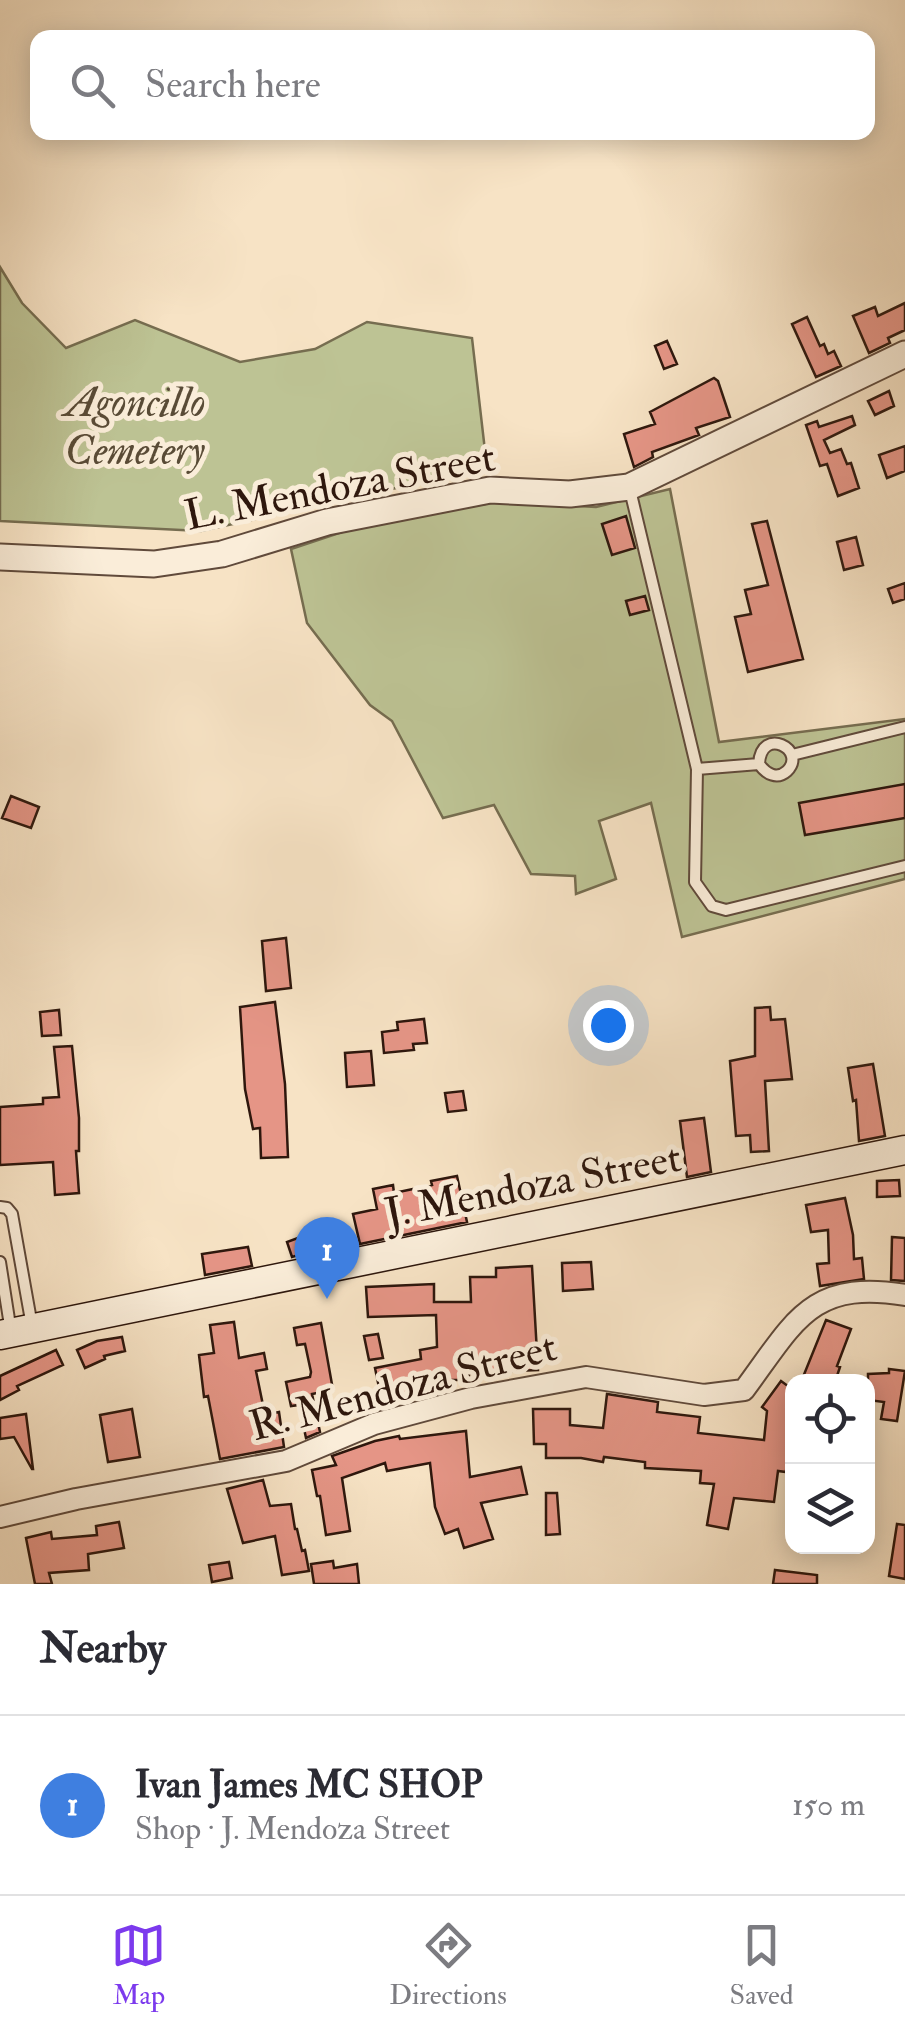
<!DOCTYPE html>
<meta charset="utf-8">
<style>
:root{--surface:#fff;--page:#f7f7f7;--text:#2b2b33;--muted:#7c7c81;--line:#e1e1e2;--accent:#7c3aed}
body{margin:0;font-family:"IM FELL Double Pica",serif;background:var(--page);color:var(--text)}
.controls{position:absolute;right:30px;bottom:30px;display:grid;overflow:hidden;border-radius:20px;box-shadow:0 5px 25px #0003}
.controls button{width:90px;height:90px;display:grid;place-items:center;padding:0;border:0;border-bottom:2px solid var(--line);background:var(--surface);color:var(--text);font:50px sans-serif}
.you{position:absolute;left:608px;top:1025px;width:35px;height:35px;margin:-25px;border:8px solid #fff;border-radius:50%;background:#1a73e8;box-shadow:0 0 0 15px #1a73e833}
.badge{display:grid;place-items:center;width:65px;height:65px;border-radius:50%;background:var(--accent);color:#fff;font-size:32px;font-weight:700}
.pin{position:absolute;translate:-50% -82px;filter:drop-shadow(0 2px 5px #0008)}
.pin::after{content:'';position:absolute;top:52px;width:35px;height:30px;background:inherit;clip-path:polygon(0 0,100% 0,50% 100%)}
.list{margin:0;padding:0;list-style:none}
h2{display:flex;justify-content:space-between;align-items:center;height:130px;margin:0;padding:0 40px;font-size:42px}
h2 small{font-size:32px;font-weight:400;color:var(--muted)}
.list li{display:grid;grid-template-columns:65px 1fr auto;gap:30px;align-items:center;box-sizing:border-box;height:180px;padding:0 40px;border-top:2px solid var(--line)}
.list b{display:block;font-size:38px;white-space:nowrap}
.list p{margin:0;font-size:32px;white-space:nowrap;color:var(--muted)}
.list em{font-size:32px;font-style:normal;color:var(--muted)}
.icon{flex:none;width:55px;height:55px;fill:none;stroke:currentColor;stroke-width:2;stroke-linecap:round;stroke-linejoin:round}
.map{position:relative;flex:none;width:905px;height:1584px;overflow:hidden}
.search{position:absolute;background:var(--surface);box-shadow:0 5px 25px #0003;left:30px;right:30px;top:30px;height:110px;display:flex;align-items:center;gap:25px;box-sizing:border-box;padding:0 35px;border-radius:20px;color:var(--muted);font-size:38px}
.sheet{height:310px;background:var(--surface)}
nav{display:flex;justify-content:space-around;align-items:center;box-sizing:border-box;height:140px;border-top:2px solid var(--line);background:var(--surface);font-size:28px;color:var(--muted)}
nav a{display:grid;justify-items:center;gap:5px}
nav .on{color:var(--accent)}
.map>svg:first-child{display:block}
.green{fill:#bdc394;stroke:#766d50;stroke-width:2.5}
.building{fill:#e59586;stroke:#2e170d;stroke-width:2.5}
.lines{fill:none;stroke-linecap:round;stroke-linejoin:round}
.service-casing{stroke:#604a3b;stroke-width:14}
.minor-casing{stroke:#604a3b;stroke-width:24}
.tertiary-casing{stroke:#604a3b;stroke-width:29}
.secondary-casing{stroke:#2e170d;stroke-width:31}
.service{stroke:#faedd9;stroke-width:10}
.minor{stroke:#faedd9;stroke-width:20}
.tertiary{stroke:#faedd9;stroke-width:25}
.secondary{stroke:#faedd9;stroke-width:28}
.labels{text-anchor:middle;dominant-baseline:central;stroke-width:10;stroke-linejoin:round;paint-order:stroke}
.park-label{font-size:42px;font-style:italic;fill:#594b36;stroke:#faedd9}
.street-label{font-size:42px;fill:#2e170d;stroke:#faedd9}
</style>
<div class="map">
<svg width="905" height="1584" viewBox="0 0 905 1584">
<rect width="100%" height="100%" fill="#f7e3c5"/>
<filter id="stains"><feTurbulence type="fractalNoise" baseFrequency=".002" numOctaves="4"/><feColorMatrix values="0 0 0 0 .2 0 0 0 0 .09 0 0 0 0 .02 0 0 0 .5 -.17"/></filter>
<radialGradient id="worn" r=".72"><stop offset=".6" stop-color="#630" stop-opacity="0"/><stop offset="1" stop-color="#630" stop-opacity=".3"/></radialGradient>
<path class="green" d="M0,267L22,303L66,348L135,320L240,362L315,349L367,322L472,338L487,468L201,531L0,521Z
M670,489L719,742L905,719V879L682,937L651,803L599,821L616,879L576,894L575,876L531,874L494,805L443,818L392,721L370,705L307,623L291,549L357,527L496,502L596,507Z"/>
<path class="building" d="M905,303V330L888,338L890,343L869,353L853,316L875,307L878,316Z
M807,317L820,346L824,344L828,354L834,351L841,366L816,377L792,324Z
M667,341L677,364L664,369L655,346Z
M714,378L718,381L730,417L696,428L699,435L652,452L653,457L634,467L624,434L655,424L650,412Z
M889,391L894,406L875,415L868,401Z
M852,416L855,425L824,440L830,453L841,449L847,464L851,463L859,488L838,496L827,464L820,466L806,425L817,421L819,427Z
M905,446V471L887,478L879,455Z
M626,516L635,548L612,555L602,524Z
M767,521L803,659L748,672L735,617L751,614L745,590L768,585L752,524Z
M856,537L863,565L844,570L837,542Z
M905,583V599L893,603L888,589Z
M645,596L649,610L630,615L626,601Z
M905,784V818L805,835L799,803Z
M11,796L39,807L31,828L2,818Z
M286,938L291,988L266,991L262,941Z
M275,1002L285,1084L288,1157L261,1158L260,1128L253,1129L245,1089L240,1007Z
M770,1007L771,1020L785,1019L792,1079L765,1081L769,1151L751,1152L750,1135L736,1136L730,1061L755,1056V1008Z
M59,1010L61,1035L42,1036L40,1012Z
M424,1019L427,1043L413,1044L414,1050L384,1053L382,1032L398,1030L397,1022Z
M72,1046L79,1118V1151H76L79,1193L55,1195L53,1162L0,1165V1107L43,1104V1098L59,1097L54,1047Z
M371,1051L374,1085L347,1087L345,1053Z
M873,1064L885,1136L859,1141L856,1100L853,1101L848,1068Z
M463,1091L466,1110L448,1112L445,1093Z
M704,1118L711,1172L687,1177L680,1121Z
M457,1176L467,1222L360,1244L353,1214L377,1209L373,1189L393,1185L394,1193L432,1185L431,1181Z
M899,1180L900,1196L877,1197V1181Z
M845,1198L853,1235L854,1259L862,1258L864,1279L820,1286L817,1264L829,1263L828,1230L811,1232L806,1205Z
M303,1236L309,1252L292,1257L287,1242Z
M892,1237L905,1238V1281L891,1280Z
M248,1247L252,1266L205,1275L202,1254Z
M591,1262L593,1289L563,1291L562,1263Z
M532,1266L538,1370L469,1373V1380H440L442,1391L383,1407L375,1368L421,1359L420,1350L437,1347L436,1315L368,1317L366,1287L434,1284V1302H471L470,1277H496V1268Z
M826,1320L851,1329L837,1366L840,1367L835,1382H801Z
M234,1322L239,1358L264,1353L267,1369L256,1371L265,1415L279,1412L284,1447L220,1459L208,1396L204,1397L199,1355L214,1353L210,1325Z
M321,1323L333,1390L312,1394L320,1432L306,1438L299,1405L291,1406L286,1382L310,1377L311,1372L305,1344L297,1345L294,1328Z
M378,1334L383,1358L369,1360L364,1336Z
M122,1337L125,1351L104,1356L105,1359L85,1368L77,1350L97,1341Z
M56,1350L63,1365L17,1386L19,1390L0,1400V1376Z
M889,1369L905,1371L897,1421L881,1419L884,1402L868,1400V1374L889,1373Z
M781,1381L792,1389L786,1472L778,1471L774,1502L734,1498L728,1529L707,1525L714,1484L700,1483L701,1471L645,1468V1462L604,1457L603,1462L581,1458H546V1444H534L533,1409H570V1425L603,1428L607,1394L658,1402L657,1412L700,1417L698,1433L764,1440L767,1411L762,1407Z
M132,1409L140,1457L108,1462L100,1415Z
M26,1414L33,1469H32L14,1437L0,1439V1418Z
M466,1431L470,1477L521,1467L527,1494L481,1503L493,1539L464,1548L458,1529L445,1534L435,1507L430,1463L387,1471L385,1463L342,1478L350,1531L326,1535L320,1496H317L312,1470L336,1465L332,1456L375,1441L399,1436L400,1439Z
M263,1480L270,1506L291,1504L295,1529H297L302,1551L305,1550L309,1571L282,1575L275,1536L243,1543L227,1489Z
M546,1493H557L560,1534L546,1535Z
M119,1522L124,1548L88,1554L89,1570L49,1573L52,1584H35L26,1538L51,1532L52,1539L97,1535L96,1526Z
M897,1524L905,1525V1579L889,1576Z
M333,1561L334,1568L357,1564L359,1584H314L311,1564Z
M229,1562L232,1578L212,1582L209,1565Z
M775,1570L817,1575V1584H773Z"/>
<g class="lines">
<g class="service-casing">
<path id="service" d="M630,490L697,769L695,882L712,906L726,910L905,866
M792,755L905,727
M697,769L759,764C766,774 777,780 787,771C808,750 761,725 759,764
M0,1207L7,1208L12,1214L32,1326
M0,1262L11,1332"/>
</g>
<g class="minor-casing">
<path id="minor" d="M0,1517L76,1499L286,1461L374,1424L471,1398L586,1377L704,1395L744,1390C794,1323 810,1279 905,1295"/>
</g>
<g class="tertiary-casing">
<path id="tertiary" d="M0,557L154,564L222,554L327,522L490,490L570,494L629,487L905,354"/>
</g>
<g class="secondary-casing">
<path id="secondary" d="M0,1335L905,1150"/>
</g>
<use href="#service" class="service"/>
<use href="#minor" class="minor"/>
<use href="#tertiary" class="tertiary"/>
<use href="#secondary" class="secondary"/>
</g>
<g class="labels">
<g class="park-label">
<text x="135" y="403">Agoncillo<tspan x="135" dy="48">Cemetery</tspan></text>
</g>
<g class="street-label">
<text transform="translate(340 487) rotate(-11)">L. Mendoza Street</text>
<text transform="translate(533 1186) rotate(-11)">J. Mendoza Street</text>
<text transform="translate(403 1387) rotate(-15)">R. Mendoza Street</text>
</g>
</g>
<rect width="100%" height="100%" filter="url(#stains)"/>
<rect width="100%" height="100%" fill="url(#worn)"/>
</svg>
<div class="controls">
<button><svg class="icon" aria-label="locate" viewBox="0 0 24 24"><circle cx="12" cy="12" r="6"/><path d="M12 2v4M12 18v4M2 12h4M18 12h4"/></svg></button>
<button><svg class="icon" aria-label="layers" viewBox="0 0 24 24"><path d="M12 4l9 5-9 5-9-5zM3 14l9 5 9-5"/></svg></button>
</div>
<div class="you"></div>
<div class="pin badge" style="left:327px;top:1299px;background:#3f7fe0">1</div>
<div class="search"><svg class="icon" aria-label="search" viewBox="0 0 24 24"><circle cx="10" cy="10" r="6"/><path d="M15 15l6 6"/></svg>Search here</div>
</div>
<section class="sheet">
<h2>Nearby<small></small></h2>
<ul class="list">
<li><span class="badge" style="background:#3f7fe0">1</span><div><b>Ivan James MC SHOP</b><p>Shop · J. Mendoza Street</p></div><em>150 m</em></li>
</ul>
</section>
<nav>
<a class="on"><svg class="icon" aria-label="map" viewBox="0 0 24 24"><path d="M3 6l6-2 6 2 6-2v14l-6 2-6-2-6 2zM9 4v14M15 6v14"/></svg>Map</a>
<a><svg class="icon" aria-label="directions" viewBox="0 0 24 24"><path d="M12 3l9 9-9 9-9-9zM9 14v-3h6M13 9l2 2-2 2"/></svg>Directions</a>
<a><svg class="icon" aria-label="saved" viewBox="0 0 24 24"><path d="M7 4h10v16l-5-4-5 4z"/></svg>Saved</a>
</nav>
